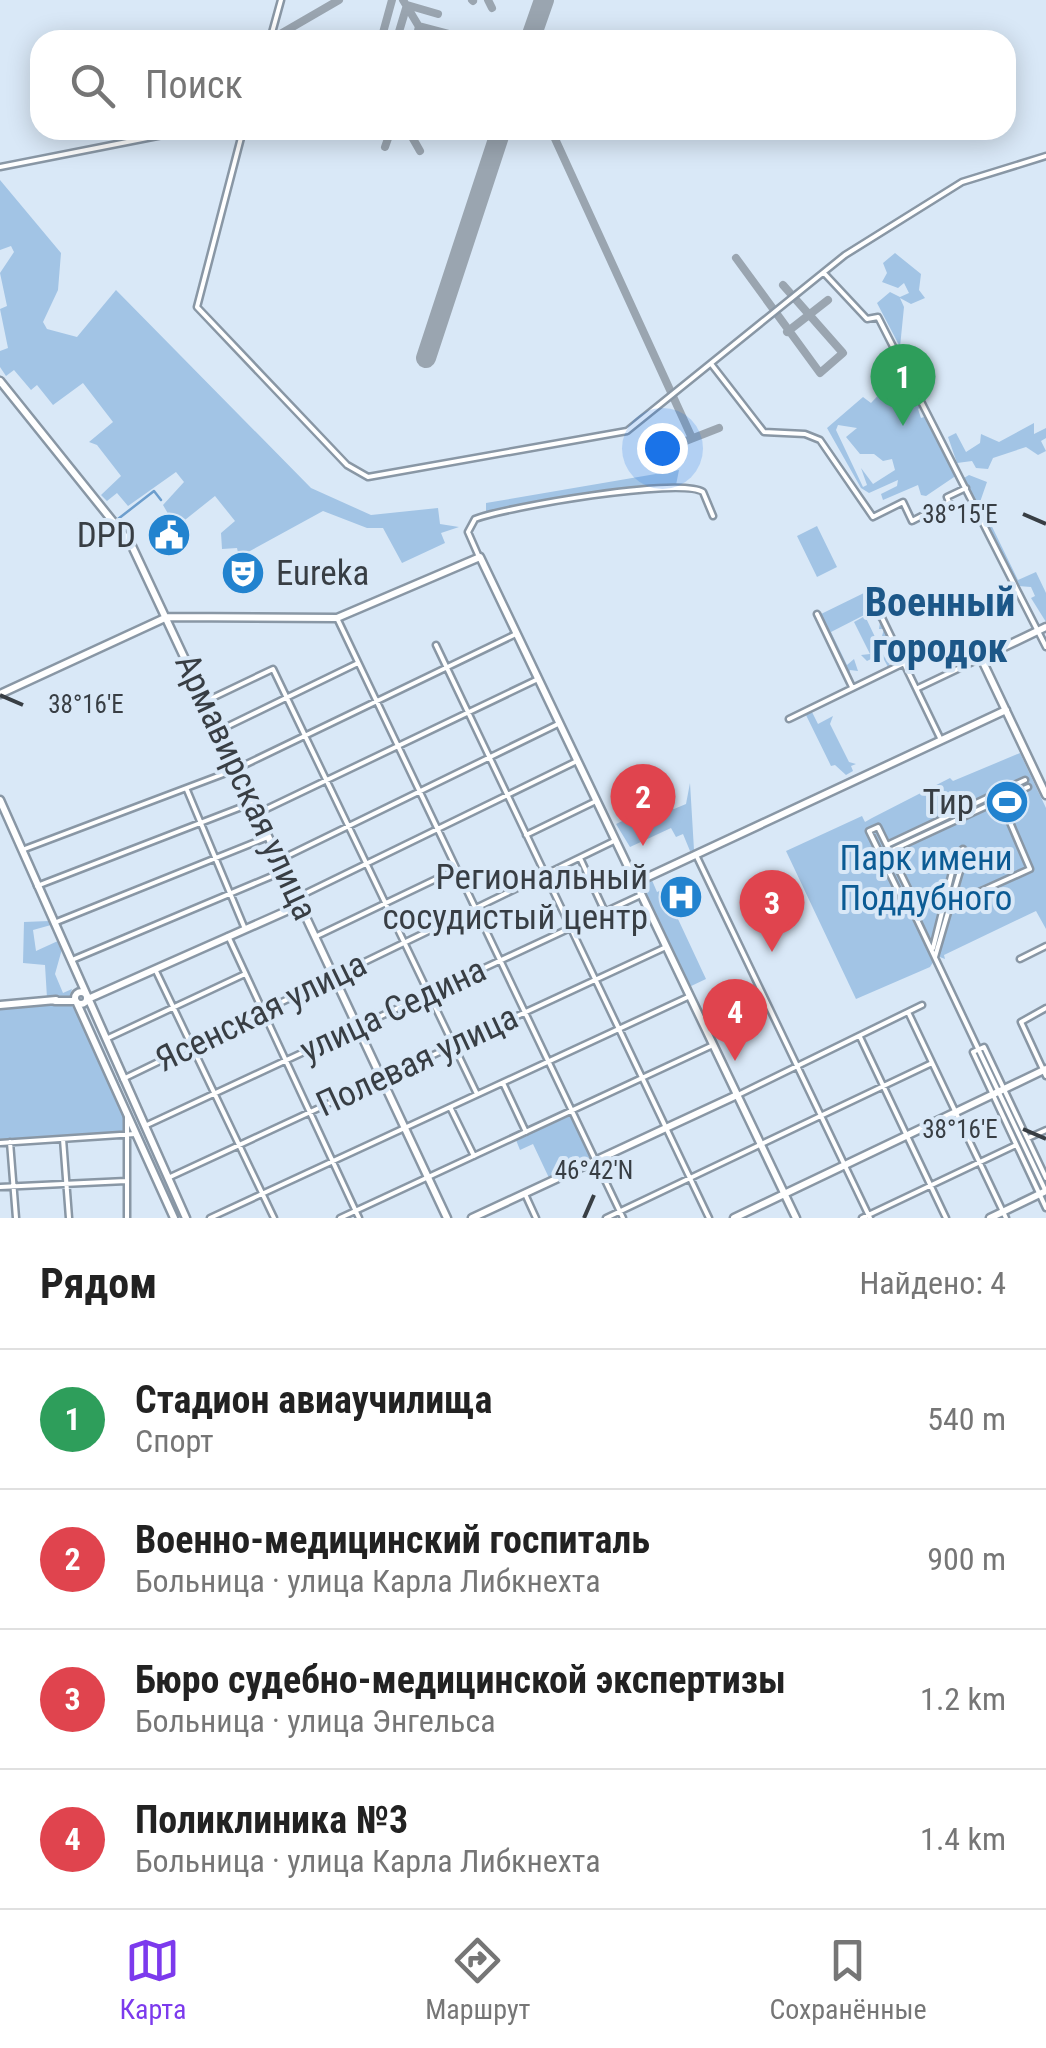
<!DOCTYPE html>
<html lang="ru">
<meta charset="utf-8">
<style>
:root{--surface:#fff;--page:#f2f2f2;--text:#222;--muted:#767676;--line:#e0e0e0;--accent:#7c3aed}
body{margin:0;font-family:"Roboto Condensed",sans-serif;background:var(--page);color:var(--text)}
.you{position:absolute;left:662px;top:448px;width:35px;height:35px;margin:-25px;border:8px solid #fff;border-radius:50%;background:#1a73e8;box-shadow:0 0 0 15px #1a73e833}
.badge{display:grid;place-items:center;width:65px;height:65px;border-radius:50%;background:var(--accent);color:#fff;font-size:32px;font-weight:700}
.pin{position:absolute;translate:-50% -82px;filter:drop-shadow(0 2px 5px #0008)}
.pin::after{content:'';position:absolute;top:52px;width:35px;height:30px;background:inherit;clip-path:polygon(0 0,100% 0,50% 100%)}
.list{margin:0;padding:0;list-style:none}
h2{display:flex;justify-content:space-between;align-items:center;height:130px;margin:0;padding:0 40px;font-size:42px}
h2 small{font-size:32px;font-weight:400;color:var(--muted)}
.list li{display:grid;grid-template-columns:65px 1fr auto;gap:30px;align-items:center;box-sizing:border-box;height:140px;padding:0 40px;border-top:2px solid var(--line)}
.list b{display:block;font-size:38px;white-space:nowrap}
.list p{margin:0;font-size:32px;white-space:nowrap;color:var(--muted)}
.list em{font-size:32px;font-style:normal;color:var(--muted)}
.icon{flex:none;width:55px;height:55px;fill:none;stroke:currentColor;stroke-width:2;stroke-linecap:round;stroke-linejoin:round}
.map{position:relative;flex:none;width:1046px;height:1218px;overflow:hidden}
.search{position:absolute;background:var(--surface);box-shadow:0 5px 25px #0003;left:30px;right:30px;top:30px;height:110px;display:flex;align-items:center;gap:25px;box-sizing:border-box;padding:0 35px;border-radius:30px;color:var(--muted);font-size:38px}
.sheet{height:690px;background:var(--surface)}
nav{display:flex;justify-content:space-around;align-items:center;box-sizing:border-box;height:140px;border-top:2px solid var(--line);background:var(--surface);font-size:28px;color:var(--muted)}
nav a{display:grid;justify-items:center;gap:5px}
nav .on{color:var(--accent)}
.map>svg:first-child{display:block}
.green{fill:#a2c4e5;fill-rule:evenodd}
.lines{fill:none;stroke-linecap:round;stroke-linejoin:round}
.stream{stroke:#6d9ecd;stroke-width:2.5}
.taxiway{stroke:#9aa5b0;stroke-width:8}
.runway{stroke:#9aa5b0;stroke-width:20}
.street-casing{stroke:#8997a5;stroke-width:9}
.secondary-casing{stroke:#8997a5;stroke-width:11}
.street{stroke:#fff;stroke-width:4}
.secondary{stroke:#fff;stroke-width:6}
.ticks{fill:none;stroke:#383e44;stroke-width:4}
.labels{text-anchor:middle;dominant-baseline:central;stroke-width:8;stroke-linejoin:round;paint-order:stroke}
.poi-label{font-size:35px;fill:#383e44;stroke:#d9e8f7;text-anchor:end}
.street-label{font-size:35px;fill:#383e44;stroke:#d9e8f7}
.park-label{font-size:35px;fill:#0b5b94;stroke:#d9e8f7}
.quarter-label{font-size:40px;font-weight:bold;fill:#1c5788;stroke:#d9e8f7}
.ticks-label{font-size:25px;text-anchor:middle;fill:#383e44;stroke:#d9e8f7;stroke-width:8;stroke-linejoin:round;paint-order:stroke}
</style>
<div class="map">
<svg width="1046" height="1218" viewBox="0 0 1046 1218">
<rect width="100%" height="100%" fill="#d9e8f7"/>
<path class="green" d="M0,180L61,253L58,290L43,322L47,329L77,337L116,290L311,488L371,515L438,508L440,524L459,527L441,533L445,543L402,563L383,528H367L323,511L239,557L237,548L222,549L221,533L235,521L215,496L151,547L174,524L163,505L184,482L176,472L128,506L117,493L107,501L101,495L121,476L97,445L89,442L113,422L83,383L53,405L37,385L31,390L14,370L6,376L0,367V351L8,348L0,309L7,306L0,273L14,252L11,246L0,250Z
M895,253L921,274L919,290L925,298L911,304L900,298L904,307L900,347L877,303L890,292L900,297L909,293L904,283L898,288L882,282L887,273L883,263Z
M906,375L922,406L918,409L921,418L927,416L957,475L926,496L921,495L918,485L883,500L881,494L897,486L898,480L869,493L861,488L827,428L863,397L871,403L886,387L906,391L900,384ZM838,425L857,428L846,437L860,454H874L883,461L892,459L895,470L873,484L861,468L867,485L863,487L836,430Z
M1034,423V434L1046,428V438L1041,441L1046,451L1038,455L1026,447L993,458L988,469L976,468L972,461L957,463L948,437L956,433L966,452L980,443L981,434L999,442Z
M679,470L676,485L486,512V503Z
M969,475L987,482L980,502L1018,580L1036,572L1046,593V622L1031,598L1035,596L1031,587L1018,586L964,478Z
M817,526L837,567L817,577L797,536Z
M868,591L897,652L888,667L881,654L867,661L861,655L870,654L854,622L865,616L885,658L894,651H889L891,644H886L887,637L882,636L884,629H879L880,622L873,617L876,614L871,613L874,610L831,632L847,665L854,659L858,671L850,670L849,675L819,615Z
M811,710L818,724L833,716L830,724L849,762L856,764L851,766L853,771L846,775L835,765L831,766L805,713Z
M1020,753L1046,808V929L1036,911L944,955L945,959L937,956L930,967L856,999L786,851L862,816L865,822L872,818L950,778L953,781Z
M690,783L694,850L690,851L683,834L676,837L671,828L630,847L616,824L658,804L674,809L686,804Z
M651,878L657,892L664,889L706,979L689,987L641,885Z
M49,921L51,925L33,930L36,951L60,940L62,949L55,974L63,993L72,989L70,996L47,998L45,965L23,963L24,922Z
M64,1002L77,1009L125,1115V1131L0,1142V1007Z
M572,1113L594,1159L550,1180L533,1144L520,1150L516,1140Z"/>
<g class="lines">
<path class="stream" d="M129,532L118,519L154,491L161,500"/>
<path class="taxiway" d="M403,0L427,40
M472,0L473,1
M488,0L492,8
M398,35L407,5L438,14
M270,40L339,0
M381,40L392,0
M416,40L419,26L457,36
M408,130L420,151
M551,130L692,438
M385,147L391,130
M736,258L820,373L843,353L783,285
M787,332L828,300
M678,444L719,428"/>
<path class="runway" d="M530,40L544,0
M426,358L501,130"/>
<g class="street-casing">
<path id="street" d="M270,40L281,0
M243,130L197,307L347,465L368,477L627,431L845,255L962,182L1046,156
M0,167L188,130
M824,273L867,319L878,317L1046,647
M712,365L764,432L805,434L820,440L873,517L903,502L912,521L949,502L947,497L966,488
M479,557L468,532L475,519C506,507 680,477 703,492L713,516
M870,593L941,740
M817,614L852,687
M337,618L623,1218
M436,645L709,1218
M918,688L981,658
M206,701L273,669L477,1094
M789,719L904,663
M220,730L358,663
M187,790L245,929
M258,813L538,679
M878,827L916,905L907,909L869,831Z
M526,835L596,801
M887,845L1025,780
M22,850L234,770L516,634
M890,851L1028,787
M697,857L870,1218
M580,858L605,912
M279,860L558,724
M37,886L252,803
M298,897L577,761
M950,905L1030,869L1000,799
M911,907L1046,1192
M54,923L268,837
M228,936L359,1218
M317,936L457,869
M933,948L956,856L963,849L965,854L935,957
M1020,959L1046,946
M72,960L284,871
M155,969L274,1218
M1046,1008L1021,1022L1046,1076
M908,1012L1006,1218
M860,1037L946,1218
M106,1039L245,974
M123,1079L614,841
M503,1083L526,1132
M738,1095L922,1005
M450,1107L474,1156
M127,1117V1218
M147,1125L641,895
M1028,1138L1046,1130
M63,1139L69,1218
M10,1142L16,1218
M0,1143L135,1134
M168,1178L666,947
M1046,1178L984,1047L973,1052L1046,1208
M0,1187L126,1181
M525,1194L536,1218
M210,1218L690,996
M340,1218L713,1045
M606,1218L932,1063
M862,1218L1016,1145"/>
</g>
<g class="secondary-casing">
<path id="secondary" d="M0,381L131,544L447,1218
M1046,627L981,658L1046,795
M0,694L167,617L337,618L480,557L796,1218
M0,800L186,1218
M635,883L1006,710
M75 998a6 6 0 1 1 12 0a6 6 0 1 1-12 0Z
M88,999L300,905
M55,1001H76L174,1218
M0,1005L56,1000
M472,1218L737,1095
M734,1218L1046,1069
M990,1218L1046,1191"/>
</g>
<use href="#street" class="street"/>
<use href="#secondary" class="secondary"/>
</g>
<path class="ticks" d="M1023,514L1046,524M0,695L23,705M1023,1129L1046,1139M584,1218L594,1195"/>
<defs>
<g id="civic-disc" transform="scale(2.25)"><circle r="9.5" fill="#2283cf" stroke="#d9e8f7"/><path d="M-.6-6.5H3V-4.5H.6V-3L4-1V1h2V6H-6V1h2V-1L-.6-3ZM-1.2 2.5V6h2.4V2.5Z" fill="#fff"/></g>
<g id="theatre-disc" transform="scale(2.25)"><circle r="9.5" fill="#2283cf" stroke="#d9e8f7"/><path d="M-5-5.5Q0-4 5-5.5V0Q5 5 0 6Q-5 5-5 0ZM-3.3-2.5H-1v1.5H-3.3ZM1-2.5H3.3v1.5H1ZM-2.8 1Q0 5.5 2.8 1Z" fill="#fff"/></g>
<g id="stadium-disc" transform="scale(2.25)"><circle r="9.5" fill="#2283cf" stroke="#d9e8f7"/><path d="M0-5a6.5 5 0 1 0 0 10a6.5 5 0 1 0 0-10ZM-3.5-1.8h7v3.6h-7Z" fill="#fff"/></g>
<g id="hospital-disc" transform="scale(2.25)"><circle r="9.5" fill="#2283cf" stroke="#d9e8f7"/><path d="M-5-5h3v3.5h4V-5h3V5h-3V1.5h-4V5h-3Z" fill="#fff"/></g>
</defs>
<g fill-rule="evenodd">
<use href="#civic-disc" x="169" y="535"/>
<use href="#theatre-disc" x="243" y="573"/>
<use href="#stadium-disc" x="1007" y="802"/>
<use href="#hospital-disc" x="681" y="897"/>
</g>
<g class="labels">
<g class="poi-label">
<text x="136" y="535">DPD</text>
<text x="276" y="573" text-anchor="start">Eureka</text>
<text x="974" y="802">Тир</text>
<text x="648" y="877">Региональный<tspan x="648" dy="40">сосудистый центр</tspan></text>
</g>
<g class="street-label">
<text transform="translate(246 787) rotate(65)">Армавирская улица</text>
<text transform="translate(393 1010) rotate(-25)">улица Седина</text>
<text transform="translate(261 1012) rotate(-26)">Ясенская улица</text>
<text transform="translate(417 1061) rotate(-25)">Полевая улица</text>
</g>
<g class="park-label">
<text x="926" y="858">Парк имени<tspan x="926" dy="40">Поддубного</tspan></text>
</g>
<g class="quarter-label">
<text x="940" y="602">Военный<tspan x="940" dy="46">городок</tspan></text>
</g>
</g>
<g class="ticks-label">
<text x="960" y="523">38°15'E</text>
<text x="86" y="713">38°16'E</text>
<text x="960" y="1138">38°16'E</text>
<text x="594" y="1179">46°42'N</text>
</g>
</svg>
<div class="you"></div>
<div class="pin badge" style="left:903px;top:426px;background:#2e9e5b">1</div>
<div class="pin badge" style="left:643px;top:846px;background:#e0444e">2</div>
<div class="pin badge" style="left:772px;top:952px;background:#e0444e">3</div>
<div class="pin badge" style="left:735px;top:1061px;background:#e0444e">4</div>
<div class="search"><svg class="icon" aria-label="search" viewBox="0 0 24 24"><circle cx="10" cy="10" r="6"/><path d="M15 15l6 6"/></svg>Поиск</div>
</div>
<section class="sheet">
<h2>Рядом<small>Найдено: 4</small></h2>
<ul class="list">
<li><span class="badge" style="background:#2e9e5b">1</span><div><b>Стадион авиаучилища</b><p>Спорт</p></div><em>540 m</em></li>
<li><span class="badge" style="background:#e0444e">2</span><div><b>Военно-медицинский госпиталь</b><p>Больница · улица Карла Либкнехта</p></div><em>900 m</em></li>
<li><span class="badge" style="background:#e0444e">3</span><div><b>Бюро судебно-медицинской экспертизы</b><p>Больница · улица Энгельса</p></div><em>1.2 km</em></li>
<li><span class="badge" style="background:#e0444e">4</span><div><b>Поликлиника №3</b><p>Больница · улица Карла Либкнехта</p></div><em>1.4 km</em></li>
</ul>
</section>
<nav>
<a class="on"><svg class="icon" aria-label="map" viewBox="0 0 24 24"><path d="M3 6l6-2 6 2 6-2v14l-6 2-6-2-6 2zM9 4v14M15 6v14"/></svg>Карта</a>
<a><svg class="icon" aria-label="directions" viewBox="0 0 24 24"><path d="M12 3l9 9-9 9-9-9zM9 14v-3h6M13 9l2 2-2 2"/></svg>Маршрут</a>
<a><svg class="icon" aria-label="saved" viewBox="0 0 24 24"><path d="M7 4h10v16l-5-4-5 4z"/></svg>Сохранённые</a>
</nav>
